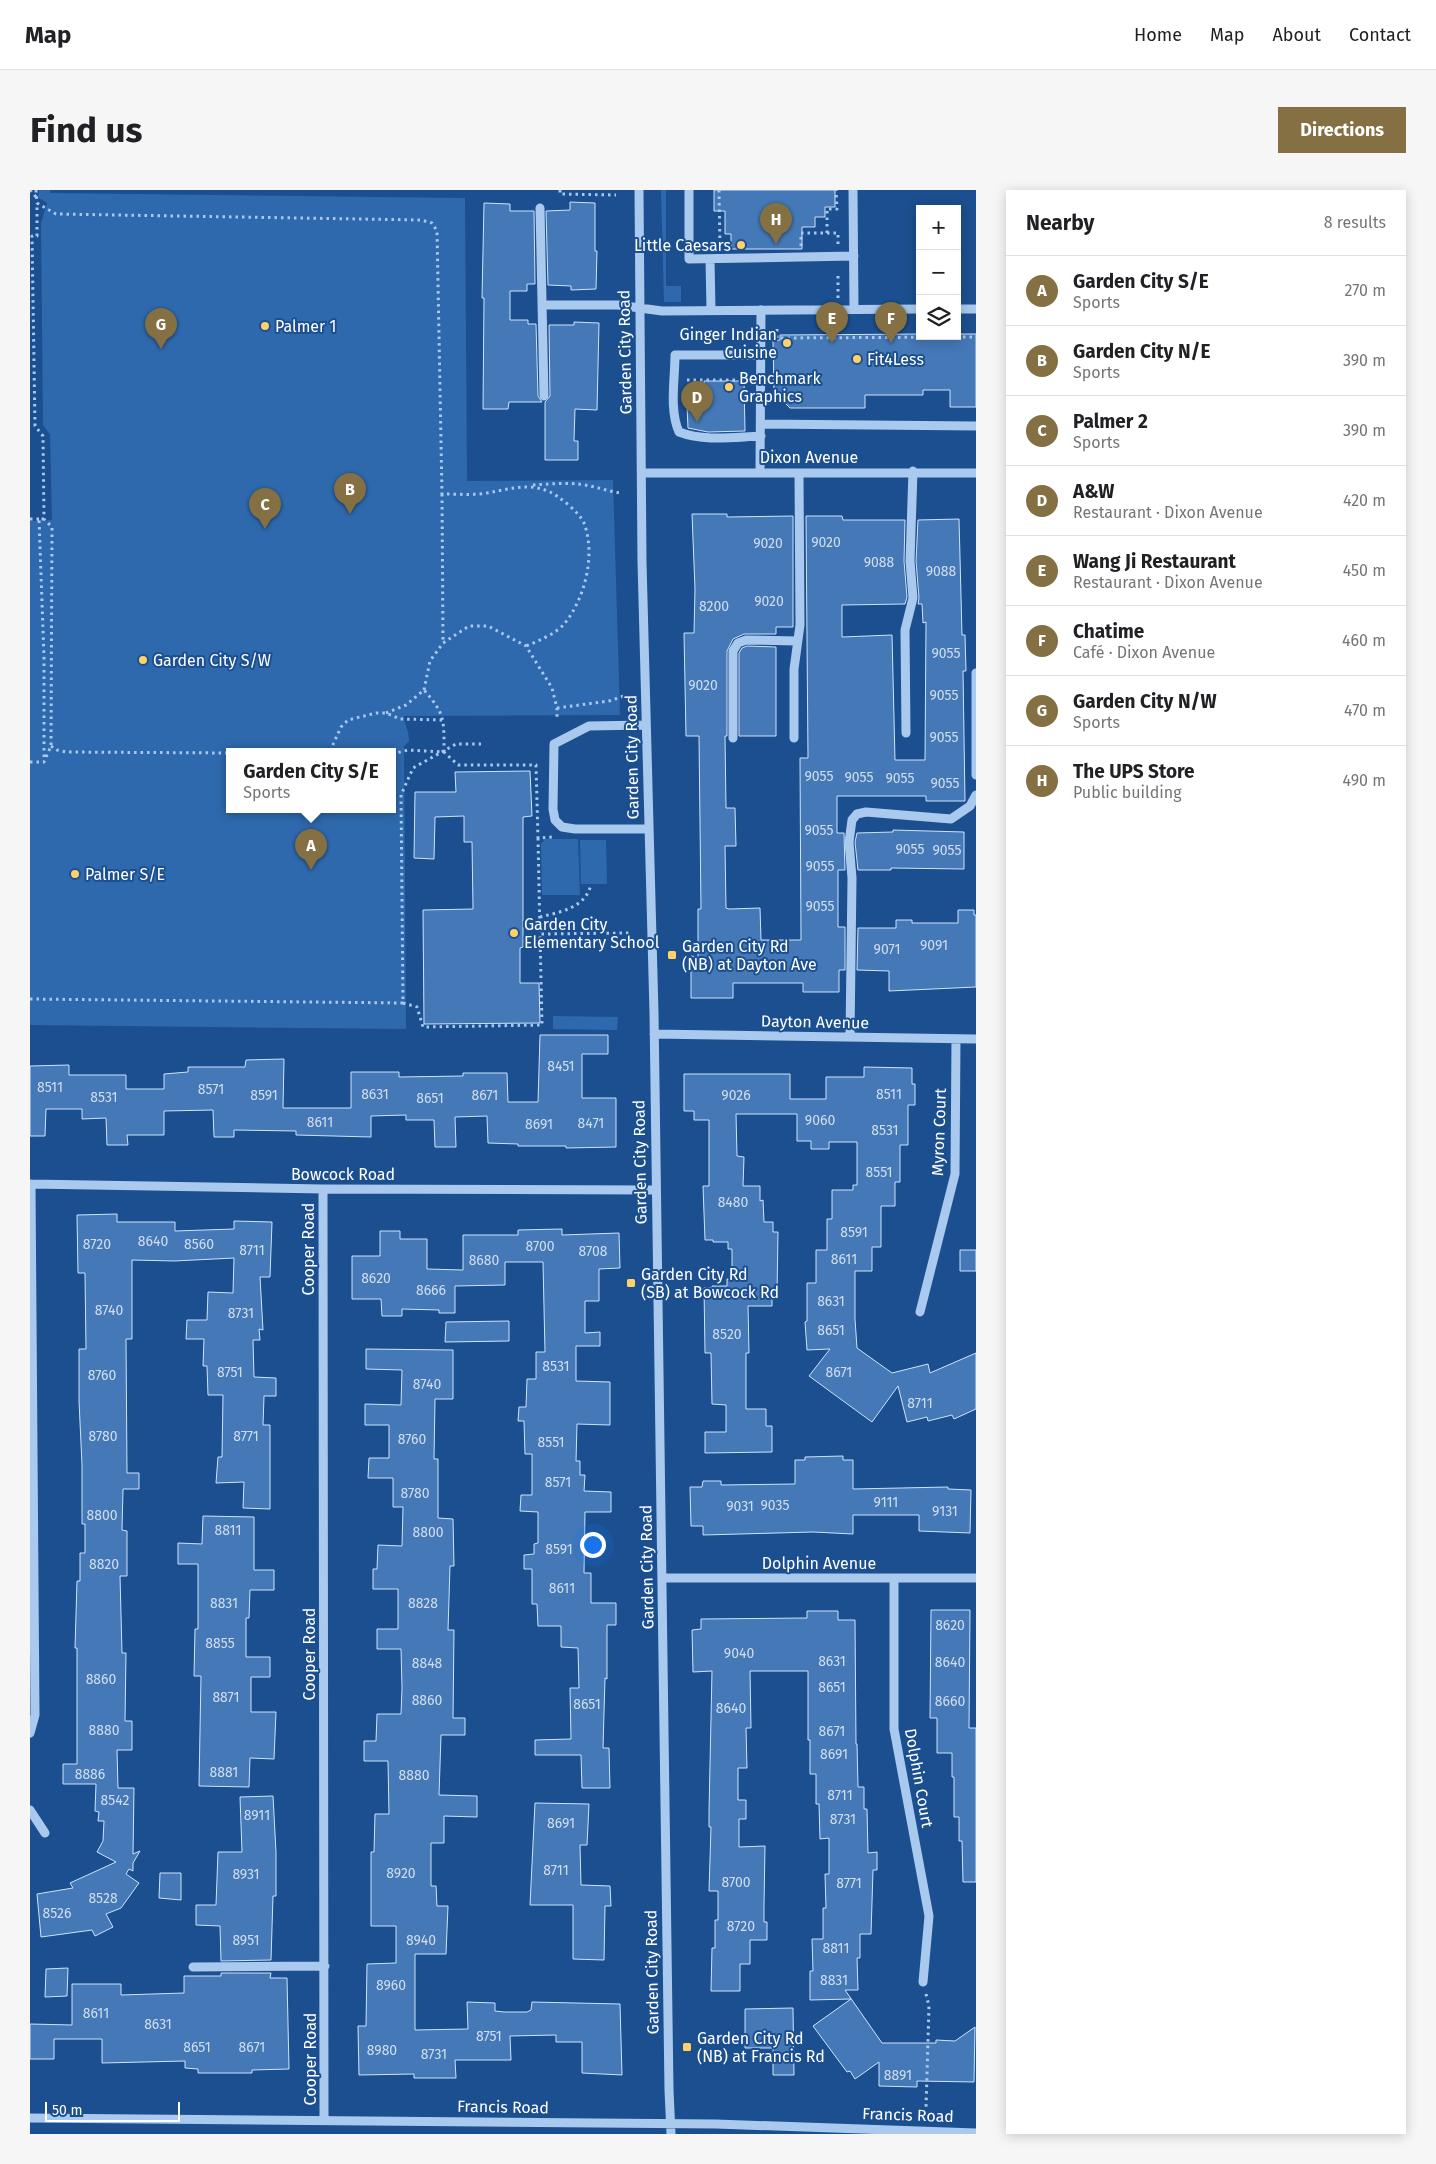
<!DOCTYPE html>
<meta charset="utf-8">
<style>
:root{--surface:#fff;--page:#f6f6f6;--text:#202124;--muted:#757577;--line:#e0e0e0;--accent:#847042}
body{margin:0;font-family:"Fira Sans",sans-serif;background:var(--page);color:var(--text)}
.controls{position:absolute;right:15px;top:15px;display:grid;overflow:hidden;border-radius:0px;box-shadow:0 2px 12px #0003}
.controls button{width:45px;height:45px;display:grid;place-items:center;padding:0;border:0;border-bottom:1px solid var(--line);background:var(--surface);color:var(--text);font:25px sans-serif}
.scale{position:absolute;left:15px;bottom:12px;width:135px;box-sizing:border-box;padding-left:5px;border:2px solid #fff;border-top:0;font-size:14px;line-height:18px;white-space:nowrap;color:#fff;-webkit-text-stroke:4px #1b4f8f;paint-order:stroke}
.you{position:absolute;left:562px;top:1354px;width:18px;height:18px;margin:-12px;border:4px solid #fff;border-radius:50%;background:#1a73e8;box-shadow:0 0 0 8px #1a73e833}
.badge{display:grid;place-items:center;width:32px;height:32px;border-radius:50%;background:var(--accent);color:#fff;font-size:16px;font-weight:700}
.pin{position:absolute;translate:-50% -41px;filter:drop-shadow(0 1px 2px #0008)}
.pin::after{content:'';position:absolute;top:26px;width:18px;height:15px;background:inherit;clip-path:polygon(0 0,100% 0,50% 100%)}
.popup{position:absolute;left:196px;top:558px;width:170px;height:65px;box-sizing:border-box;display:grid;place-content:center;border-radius:0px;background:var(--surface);filter:drop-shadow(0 1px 4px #0005);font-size:16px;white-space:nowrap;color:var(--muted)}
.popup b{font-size:19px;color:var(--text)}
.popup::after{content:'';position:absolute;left:50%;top:100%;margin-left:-10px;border:10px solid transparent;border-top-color:var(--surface)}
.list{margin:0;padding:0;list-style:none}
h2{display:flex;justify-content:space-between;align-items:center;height:65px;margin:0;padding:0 20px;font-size:21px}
h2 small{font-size:16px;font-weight:400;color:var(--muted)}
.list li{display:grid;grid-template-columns:32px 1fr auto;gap:15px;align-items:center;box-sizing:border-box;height:70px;padding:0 20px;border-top:1px solid var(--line)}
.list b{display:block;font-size:19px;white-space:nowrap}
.list p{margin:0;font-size:16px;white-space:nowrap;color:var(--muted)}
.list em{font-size:16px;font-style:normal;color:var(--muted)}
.icon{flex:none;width:28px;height:28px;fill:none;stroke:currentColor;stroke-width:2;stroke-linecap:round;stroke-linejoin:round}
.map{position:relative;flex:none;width:946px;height:1944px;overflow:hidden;border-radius:0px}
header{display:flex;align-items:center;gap:30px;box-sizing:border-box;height:70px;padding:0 25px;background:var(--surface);border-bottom:1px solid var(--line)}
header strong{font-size:24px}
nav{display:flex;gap:28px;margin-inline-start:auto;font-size:18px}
.intro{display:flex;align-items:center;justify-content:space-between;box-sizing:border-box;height:120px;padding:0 30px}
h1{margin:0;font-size:35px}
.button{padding:12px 22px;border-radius:0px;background:var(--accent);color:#fff;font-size:18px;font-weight:700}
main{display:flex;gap:30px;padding:0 30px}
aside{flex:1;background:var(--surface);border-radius:0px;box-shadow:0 2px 12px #0003}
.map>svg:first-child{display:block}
.green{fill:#2e69ad;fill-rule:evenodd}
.building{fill:#4478b7;stroke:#cfe3fa}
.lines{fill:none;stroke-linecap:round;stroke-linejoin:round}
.path{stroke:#a9c9ee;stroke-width:3;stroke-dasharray:2.5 4;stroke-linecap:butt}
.minor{stroke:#a9c9ee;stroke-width:9}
.poi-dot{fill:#ffd166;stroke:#1b4f8f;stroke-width:2}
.labels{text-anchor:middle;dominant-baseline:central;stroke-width:4;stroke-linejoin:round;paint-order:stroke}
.number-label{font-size:14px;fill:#d0dded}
.poi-label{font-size:16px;fill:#fff;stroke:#1b4f8f;text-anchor:start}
.street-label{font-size:16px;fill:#fff;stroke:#1b4f8f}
</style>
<header>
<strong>Map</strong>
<nav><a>Home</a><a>Map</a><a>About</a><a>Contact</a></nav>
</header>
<div class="intro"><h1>Find us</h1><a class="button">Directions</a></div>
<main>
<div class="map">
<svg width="946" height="1944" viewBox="0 0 946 1944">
<rect width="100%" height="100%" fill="#1b4f8f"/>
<path class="green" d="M9,0H20V3L435,8L437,291L583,290L590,525L374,526C374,535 379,539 379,551L374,556L376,839L0,835V331L22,330L20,245L13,235L11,33L17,13L8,7ZM362,561V619H200V561Z
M631,0H636V96H651V112H634Z
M515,649H548L550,705H512L511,654Z
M550,650H576L577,694H551Z
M523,826L588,827L587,840L523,839Z"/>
<path class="building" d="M684,0H805V17H795V27H785V37H772V59H701V44H695V21H684Z
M540,12L565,13V61H567L566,99L541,100V96L518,95L516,21L540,20Z
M454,13L480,14V21H504L505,94H497V101H480V130H498V134H506L508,206L512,212H479L478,219H453L454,108H452Z
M544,132L569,133L567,220L545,219L544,251H548V270H515V212L520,206L519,135H544Z
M890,144V146H927V144H946V217H920V200H893V205H835V218H760L744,202L743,151L750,150V145Z
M674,191H714L715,241L678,242L658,238L657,216H675Z
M662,324H697V327L763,326V437H746V444H714L703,449L697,461V546H695L696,618H705L706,656H695L696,718L699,719L730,718L731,750H771L770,568H778L776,326H812L813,330H875L874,371L877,407L875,414L812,415V447L862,445L865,570H895L896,432L893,433L892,414H888L889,408L886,371L888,330L929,329L932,445H935L936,481H933L935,611H896V606H807V643H814L815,680H808V737H815V780H809V802H773V793H703V808H661V766L668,767V719H671L669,546H656L654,443H664L665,399Z
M717,456L746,457V546H709V463L712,458Z
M500,581L502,626L493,627V757L490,758V793H509L510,833L394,834L393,720L443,719L442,652H434V626L405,627L404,669L384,668L385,602H426L425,582Z
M863,640L934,642V679L861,678V680H828L825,652L827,643L863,642Z
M928,720H944V725H946V797L859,801V781L827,780L828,738H866V730H882V733H928Z
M510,845H578V864H552V908H586V957L536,958V956H488V954L458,953L457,926L425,927L426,957H405L404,930H376V925L341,926V947L266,945V941L204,940V947H184L183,920L134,921V945H97L98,955H77L76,928L52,929V919H16L15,946H0V876L39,875V885H96V899H134V884L158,882V877H215L216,870L254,869L253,918H321V882H369V887L433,886V883H477L478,912H508Z
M834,877L882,878V894H885V915H878V955H870V992H865V1016H851V1057H842V1081H825V1129L827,1158L862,1183L898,1174L900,1183L946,1163V1219L924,1229L922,1225L898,1231L897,1227L877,1232L868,1196L842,1232L779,1186L800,1159L777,1160L775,1132L777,1131V1093H786V1060H797V1029H802V1000H823V995H827V952H799V959H781V951H767V924H706L707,966L714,967L713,996H730V1011L733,1010L734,1032H743V1042H748L747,1106H742V1116H718L719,1163H716V1219H736V1236H742V1262L675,1263V1242H696V1215L682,1214L681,1163H675L674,1098H682V1096H697V1089H702V1059H698V1052H683V1050H675L673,996H679V930H664V921H654V884H760V909H796V887H834Z
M87,1024V1032H145V1041L204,1039V1031L242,1032L240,1087H230L233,1140L229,1139L230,1150H223L224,1187L246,1188V1206H234L233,1235H240V1319L213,1318L214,1292L186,1293L188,1267H192L193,1205H178L177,1176H173L174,1149H156L157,1130H177L178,1102L203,1103L204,1068L144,1071L102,1070V1149H96L97,1283H109V1299H93L92,1340L97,1341V1386H90L92,1463H96L95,1531H102V1560H87L88,1598H104L103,1664L110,1661L103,1673V1681L99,1679L96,1684L109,1693L91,1718L76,1724L83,1737L65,1746L62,1740L11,1747L7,1704L43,1698L40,1693L86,1672L67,1662L73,1651L74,1631H68L69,1622L65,1621L66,1594H33V1574H47V1458H45L47,1391H50V1363H55V1334H52V1275L49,1211V1159H56L55,1083H48L47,1025Z
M532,1039V1045L589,1043L590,1078L569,1079V1111H555V1143L570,1142V1156H546V1191L580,1192V1235L547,1234L546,1271H550V1285H555L554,1301L581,1302V1322H555L554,1383H561V1413H586V1435H577V1489L575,1488L573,1558H579L580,1598H552L551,1565H505V1550L541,1549L540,1498H549L548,1458L531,1457V1436H508L507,1414H502V1379H494V1365L504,1364V1354L508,1353V1322L490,1321L491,1305H502V1264H495L494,1231H488L489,1217H496L497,1189H506V1162H515L513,1072H475V1095L425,1096V1123H409V1120L372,1119V1126H352L351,1109H322V1066H350V1041H370V1049H397V1079L433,1080V1045H488V1040Z
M930,1060H946V1081H930Z
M479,1131V1151L415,1152L416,1132Z
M336,1159L423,1160V1209H405L404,1269H408V1328L423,1329L424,1376H420L418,1440H424L423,1528H435V1545H411L409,1605L447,1606V1627L414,1626V1653H401V1696H406L407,1716H418L416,1764H385V1840L438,1839L437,1812L465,1813V1821L474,1822H497L501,1820L502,1812L590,1814L592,1885L552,1883V1852H526V1845L480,1846L481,1870H425L426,1888H384V1884L329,1885L328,1836H336L337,1774L366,1773V1736H341V1662H344L345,1624H359L358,1571H334V1551H346L347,1524H371L372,1498L371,1459H347V1439H368V1399H343V1379H347L348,1355L372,1356L373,1317H363V1288H338L339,1268H359V1235H335V1214L371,1215L372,1180L336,1179Z
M813,1266V1270H823V1299L918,1297V1299L941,1300L940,1343L889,1341V1325H823V1344L783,1342L673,1345V1336H661L660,1297H672L673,1291H691V1295L765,1294V1270H775V1267Z
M173,1326L224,1327V1380H244V1400H220L219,1428H216V1467H240V1487H221V1522H246L244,1569L220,1568L219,1597L169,1596L171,1486H164L165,1439H168V1374H148V1353L172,1354Z
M901,1420H940L939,1538H946V1692H933L932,1651H929V1627H924V1587H922V1563H907V1528H900Z
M777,1421H808V1430H825L826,1554H827L828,1597H834V1619H837L838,1663L847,1662V1680H843L841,1744H830V1768H827L828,1800H815L852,1853H906V1850L925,1851L945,1837L944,1892L887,1891V1897L849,1896V1872L825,1889L820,1881L817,1882L783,1836L821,1809L780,1810V1781H783L782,1749H793V1718H796L795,1684H799V1648L790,1649L789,1614H786V1584H780V1550H778V1481H720L721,1538H716L717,1578H708V1610H716V1629H709V1657L735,1656L734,1715V1732H737V1750H720V1774H710V1801H681L682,1758H685V1730H688V1701H679L681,1637H679V1622L682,1481L663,1482L662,1440L671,1439V1429L777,1428Z
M243,1606L246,1662V1706H243L241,1770L191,1771L190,1736L166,1735V1715H186L188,1662H212L210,1607Z
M505,1613L559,1614L557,1655H550L551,1695L580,1696L581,1716H575L574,1770L543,1769V1715H500Z
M130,1683H151V1710L129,1708Z
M38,1778L37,1806L15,1807L16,1779Z
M191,1783H241L240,1788H257L259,1879L222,1880V1883H168V1879L155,1878V1871L72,1873V1849H24V1869H0V1834L42,1835V1794H91V1805L154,1803V1786H191Z
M763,1818L764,1885H743V1858H715V1819Z"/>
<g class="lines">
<path class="path" d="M0,0L6,7
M6,0L7,13L26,24L391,30L402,33L407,41L412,304C424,304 437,305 450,304C475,301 496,291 520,302C529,306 550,323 554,333C566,364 555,408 535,433C526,444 508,451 496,456
M530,0V4L586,5
M689,0L690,57
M797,43H808V54
M771,56V43H797V19H807L806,0
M808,108V84
M747,139V148L946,147
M657,190H718
M503,295C520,294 538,292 555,295C567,297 578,301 590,303
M412,304L413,453
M0,329H9
M14,329H9L14,467V569
M394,500L400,471L413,453L439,436H458L496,456L522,498L527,518V527
M527,518L579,511L594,506
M356,523L376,515L394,500C415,524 414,530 414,561
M21,556L27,560L36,562L200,563
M300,561L311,537L318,530L346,523H356L370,529L414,530
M362,564L378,560L414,562L428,575H506L508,648L523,647
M0,572H14L21,556L22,337L14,329L13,246L5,236L2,46H7V14
M508,648L510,744L599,743
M510,727C530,722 556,718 561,694
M0,809L373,813L371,605L383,578L426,554H451
M373,813L387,817L393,837L512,835L510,744
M896,1804L899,1816L896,1918"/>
<path class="minor" d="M609,0L612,372L624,823L639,1900L641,1944
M659,0V69L824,66
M823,0L824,118
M510,18L514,206
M680,69L681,120
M512,115H588L632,121L890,119
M927,119H946
M731,234L946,236
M731,246C704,247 675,252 649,242C639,220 645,189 645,165H731
M612,283H946
M730,283L731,120
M946,483V585
M616,535L559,536L524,554L523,619L525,630L532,637L545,639H618
M876,543L875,440L883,408L880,371L883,281
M703,548V461L708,453L716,450L767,451
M764,548V479L770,435L769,283
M624,844L946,849
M820,847L822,688L819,652L822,630L827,624L836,622L921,629L940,616L946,605
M0,994L293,999L625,1000
M293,999L294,1929
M890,1122L925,984L926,849
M632,1388H946
M864,1388V1539L899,1726L893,1792
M0,1543L5,1525L1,994
M0,1620L15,1643
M163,1777L295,1776
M0,1928L686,1934L946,1943"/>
</g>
<g class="poi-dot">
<circle cx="711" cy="55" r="5"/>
<circle cx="235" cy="136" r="5"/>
<circle cx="757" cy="153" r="5"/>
<circle cx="827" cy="169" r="5"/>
<circle cx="699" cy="197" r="5"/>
<circle cx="113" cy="470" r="5"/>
<circle cx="45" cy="684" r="5"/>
<circle cx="484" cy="743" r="5"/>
<rect x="637" y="760" width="10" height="10" rx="2.5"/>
<rect x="596" y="1088" width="10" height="10" rx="2.5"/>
<rect x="652" y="1852" width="10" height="10" rx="2.5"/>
</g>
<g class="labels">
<g class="number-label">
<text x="796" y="352">9020</text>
<text x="738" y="353">9020</text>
<text x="849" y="372">9088</text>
<text x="911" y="381">9088</text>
<text x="739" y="411">9020</text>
<text x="684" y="416">8200</text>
<text x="916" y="463">9055</text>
<text x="673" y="495">9020</text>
<text x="914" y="505">9055</text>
<text x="914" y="547">9055</text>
<text x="789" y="586">9055</text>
<text x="829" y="587">9055</text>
<text x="870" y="588">9055</text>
<text x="915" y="593">9055</text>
<text x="789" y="640">9055</text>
<text x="880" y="659">9055</text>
<text x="917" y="660">9055</text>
<text x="790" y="676">9055</text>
<text x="790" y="716">9055</text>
<text x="904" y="755">9091</text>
<text x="857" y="759">9071</text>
<text x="531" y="876">8451</text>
<text x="20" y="897">8511</text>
<text x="181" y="899">8571</text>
<text x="345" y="904">8631</text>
<text x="859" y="904">8511</text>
<text x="234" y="905">8591</text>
<text x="455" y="905">8671</text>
<text x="706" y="905">9026</text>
<text x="74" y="907">8531</text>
<text x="400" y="908">8651</text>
<text x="790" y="930">9060</text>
<text x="290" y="932">8611</text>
<text x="561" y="933">8471</text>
<text x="509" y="934">8691</text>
<text x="855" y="940">8531</text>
<text x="849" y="982">8551</text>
<text x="703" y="1012">8480</text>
<text x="824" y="1042">8591</text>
<text x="123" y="1051">8640</text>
<text x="67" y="1054">8720</text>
<text x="169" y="1054">8560</text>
<text x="510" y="1056">8700</text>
<text x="222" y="1060">8711</text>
<text x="563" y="1061">8708</text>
<text x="814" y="1069">8611</text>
<text x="454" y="1070">8680</text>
<text x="346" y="1088">8620</text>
<text x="401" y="1100">8666</text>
<text x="801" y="1111">8631</text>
<text x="79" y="1120">8740</text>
<text x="211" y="1123">8731</text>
<text x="801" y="1140">8651</text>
<text x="697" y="1144">8520</text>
<text x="526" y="1176">8531</text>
<text x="200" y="1182">8751</text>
<text x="809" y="1182">8671</text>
<text x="72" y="1185">8760</text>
<text x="397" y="1194">8740</text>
<text x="890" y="1213">8711</text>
<text x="73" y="1246">8780</text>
<text x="216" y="1246">8771</text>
<text x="382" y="1249">8760</text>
<text x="521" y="1252">8551</text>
<text x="528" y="1292">8571</text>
<text x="385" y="1303">8780</text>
<text x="856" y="1312">9111</text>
<text x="745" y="1315">9035</text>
<text x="710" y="1316">9031</text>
<text x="915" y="1321">9131</text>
<text x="72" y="1325">8800</text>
<text x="198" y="1340">8811</text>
<text x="398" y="1342">8800</text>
<text x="529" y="1359">8591</text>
<text x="74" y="1374">8820</text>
<text x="532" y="1398">8611</text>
<text x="194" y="1413">8831</text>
<text x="393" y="1413">8828</text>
<text x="920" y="1435">8620</text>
<text x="190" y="1453">8855</text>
<text x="709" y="1463">9040</text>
<text x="802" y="1471">8631</text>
<text x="920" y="1472">8640</text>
<text x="397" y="1473">8848</text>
<text x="71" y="1489">8860</text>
<text x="802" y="1497">8651</text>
<text x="196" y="1507">8871</text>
<text x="397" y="1510">8860</text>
<text x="920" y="1511">8660</text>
<text x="557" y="1514">8651</text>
<text x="701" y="1518">8640</text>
<text x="74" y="1540">8880</text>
<text x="802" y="1541">8671</text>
<text x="804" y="1564">8691</text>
<text x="194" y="1582">8881</text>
<text x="60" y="1584">8886</text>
<text x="384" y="1585">8880</text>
<text x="810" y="1605">8711</text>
<text x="85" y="1610">8542</text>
<text x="227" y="1625">8911</text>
<text x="813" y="1629">8731</text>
<text x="531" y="1633">8691</text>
<text x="526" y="1680">8711</text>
<text x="371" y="1683">8920</text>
<text x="216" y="1684">8931</text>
<text x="706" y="1692">8700</text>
<text x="819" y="1693">8771</text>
<text x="73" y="1708">8528</text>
<text x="27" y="1723">8526</text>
<text x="711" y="1736">8720</text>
<text x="216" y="1750">8951</text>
<text x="391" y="1750">8940</text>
<text x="806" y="1758">8811</text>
<text x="804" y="1790">8831</text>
<text x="361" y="1795">8960</text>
<text x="66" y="1823">8611</text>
<text x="128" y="1834">8631</text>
<text x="459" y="1846">8751</text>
<text x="167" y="1857">8651</text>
<text x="222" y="1857">8671</text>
<text x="352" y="1860">8980</text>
<text x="404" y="1864">8731</text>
<text x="868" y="1885">8891</text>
</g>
<g class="poi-label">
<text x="701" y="55" text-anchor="end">Little Caesars</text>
<text x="245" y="136">Palmer 1</text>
<text x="747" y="144" text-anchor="end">Ginger Indian<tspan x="747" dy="18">Cuisine</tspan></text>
<text x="837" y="169">Fit4Less</text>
<text x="709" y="188">Benchmark<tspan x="709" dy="18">Graphics</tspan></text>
<text x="123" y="470">Garden City S/W</text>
<text x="55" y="684">Palmer S/E</text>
<text x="494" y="734">Garden City<tspan x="494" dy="18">Elementary School</tspan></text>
<text x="652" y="756">Garden City Rd<tspan x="652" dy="18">(NB) at Dayton Ave</tspan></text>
<text x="611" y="1084">Garden City Rd<tspan x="611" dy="18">(SB) at Bowcock Rd</tspan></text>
<text x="667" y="1848">Garden City Rd<tspan x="667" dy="18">(NB) at Francis Rd</tspan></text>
</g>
<g class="street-label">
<text transform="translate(595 162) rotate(-91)">Garden City Road</text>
<text x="779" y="267">Dixon Avenue</text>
<text transform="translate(602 567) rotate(-91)">Garden City Road</text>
<text transform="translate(785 832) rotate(1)">Dayton Avenue</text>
<text transform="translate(909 942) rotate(-88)">Myron Court</text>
<text transform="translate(610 972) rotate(-91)">Garden City Road</text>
<text x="313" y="984">Bowcock Road</text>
<text transform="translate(278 1059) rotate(-90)">Cooper Road</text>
<text x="789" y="1373">Dolphin Avenue</text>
<text transform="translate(617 1377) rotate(-91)">Garden City Road</text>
<text transform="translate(279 1464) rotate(-90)">Cooper Road</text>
<text transform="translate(889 1588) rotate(80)">Dolphin Court</text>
<text transform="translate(622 1782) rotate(-91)">Garden City Road</text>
<text transform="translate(280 1869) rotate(-90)">Cooper Road</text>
<text transform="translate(473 1917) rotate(1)">Francis Road</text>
<text transform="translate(878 1925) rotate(2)">Francis Road</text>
</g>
</g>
</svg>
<div class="controls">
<button>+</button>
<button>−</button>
<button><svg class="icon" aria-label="layers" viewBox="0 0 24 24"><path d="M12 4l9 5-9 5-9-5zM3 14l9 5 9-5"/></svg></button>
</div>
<div class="scale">50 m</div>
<div class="you"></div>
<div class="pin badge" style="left:281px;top:680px">A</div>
<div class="popup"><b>Garden City S/E</b>Sports</div>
<div class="pin badge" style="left:320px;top:324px">B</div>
<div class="pin badge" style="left:235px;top:339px">C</div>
<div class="pin badge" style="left:667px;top:232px">D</div>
<div class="pin badge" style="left:802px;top:153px">E</div>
<div class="pin badge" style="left:861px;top:153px">F</div>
<div class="pin badge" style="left:131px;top:159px">G</div>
<div class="pin badge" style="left:746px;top:54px">H</div>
</div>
<aside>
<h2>Nearby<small>8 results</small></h2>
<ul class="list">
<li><span class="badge">A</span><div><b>Garden City S/E</b><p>Sports</p></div><em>270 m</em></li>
<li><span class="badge">B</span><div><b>Garden City N/E</b><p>Sports</p></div><em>390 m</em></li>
<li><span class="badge">C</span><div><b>Palmer 2</b><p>Sports</p></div><em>390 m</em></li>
<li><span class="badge">D</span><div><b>A&amp;W</b><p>Restaurant · Dixon Avenue</p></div><em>420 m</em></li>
<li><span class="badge">E</span><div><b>Wang Ji Restaurant</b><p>Restaurant · Dixon Avenue</p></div><em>450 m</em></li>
<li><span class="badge">F</span><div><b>Chatime</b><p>Café · Dixon Avenue</p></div><em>460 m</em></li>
<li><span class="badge">G</span><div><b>Garden City N/W</b><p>Sports</p></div><em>470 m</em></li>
<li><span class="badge">H</span><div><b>The UPS Store</b><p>Public building</p></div><em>490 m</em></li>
</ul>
</aside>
</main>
